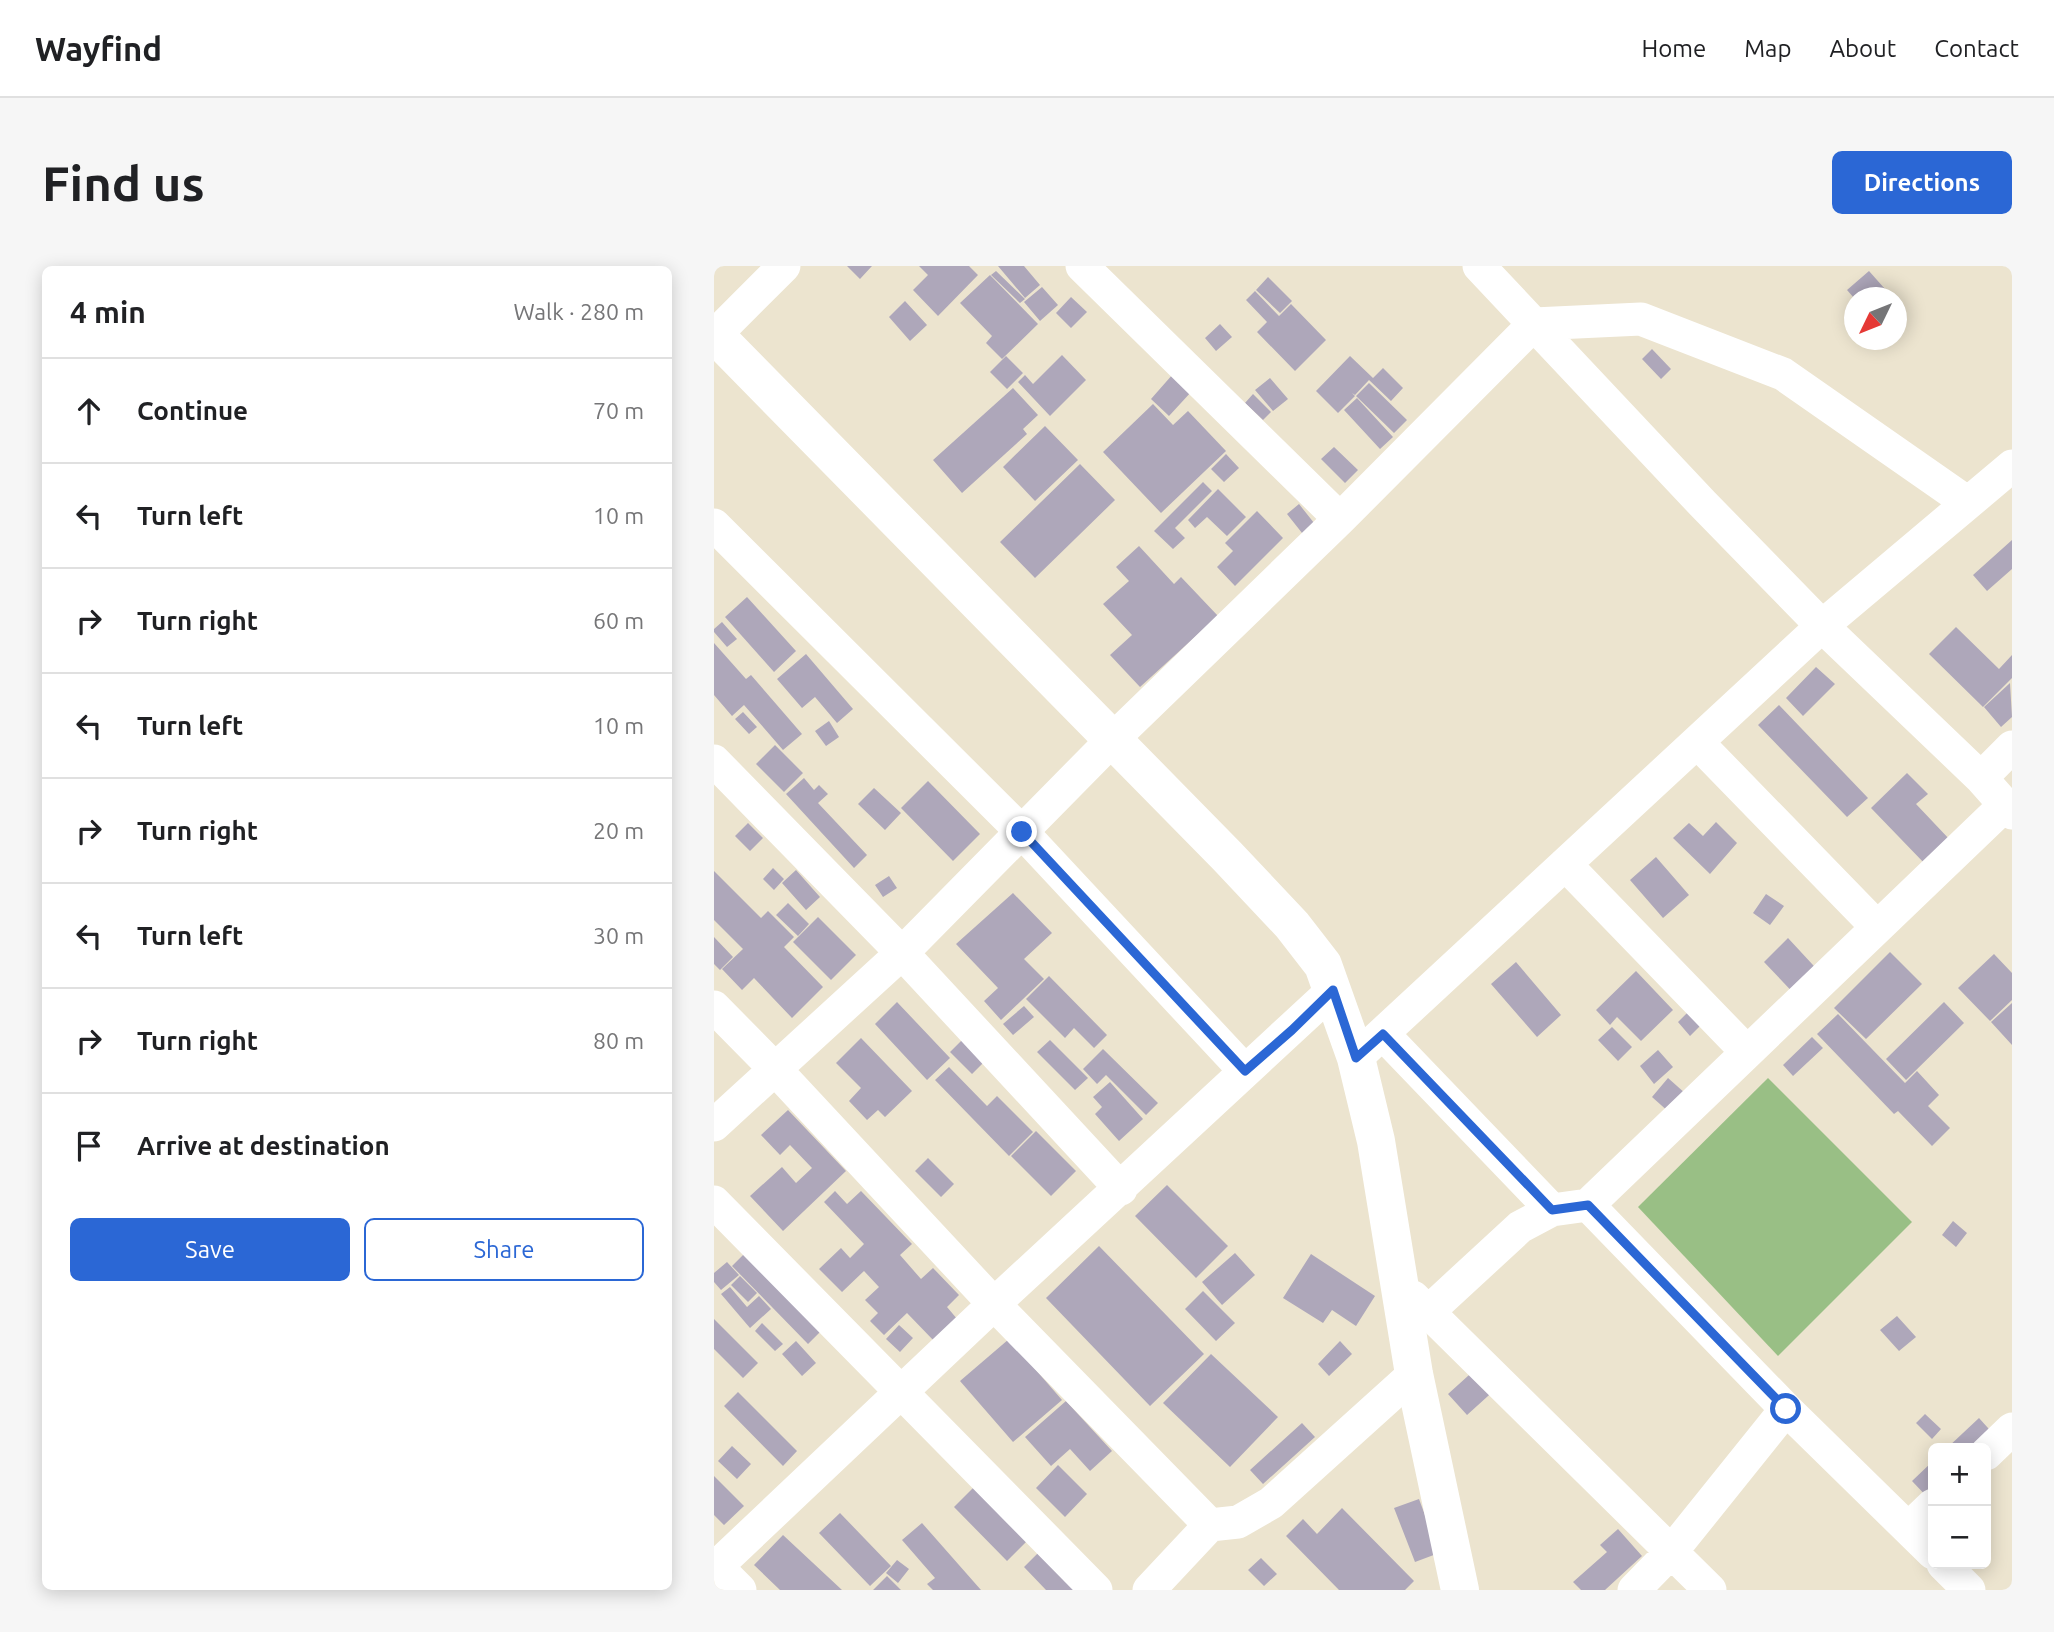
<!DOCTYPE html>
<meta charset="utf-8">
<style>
:root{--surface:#fff;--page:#f6f6f6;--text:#202124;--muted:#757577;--line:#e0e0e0;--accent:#2b67d5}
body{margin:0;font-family:Ubuntu,sans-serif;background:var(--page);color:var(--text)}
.controls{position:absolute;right:21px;bottom:21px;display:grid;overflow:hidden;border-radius:10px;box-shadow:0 4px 18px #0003}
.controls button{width:63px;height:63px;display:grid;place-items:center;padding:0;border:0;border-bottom:2px solid var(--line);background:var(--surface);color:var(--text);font:35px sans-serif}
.compass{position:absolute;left:1130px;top:21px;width:63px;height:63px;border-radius:50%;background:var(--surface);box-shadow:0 4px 18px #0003;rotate:227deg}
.stop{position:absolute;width:21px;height:21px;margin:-16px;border:5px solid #2b67d5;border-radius:50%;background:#fff}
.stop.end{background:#2b67d5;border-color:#fff;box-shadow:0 2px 7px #0008}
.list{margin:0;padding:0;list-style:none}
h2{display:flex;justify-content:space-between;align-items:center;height:91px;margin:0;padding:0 28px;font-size:30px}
h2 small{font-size:23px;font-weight:400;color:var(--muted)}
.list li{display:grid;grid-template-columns:46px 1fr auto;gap:21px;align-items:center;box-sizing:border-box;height:105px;padding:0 28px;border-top:2px solid var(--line)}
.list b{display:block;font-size:26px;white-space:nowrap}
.list em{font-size:23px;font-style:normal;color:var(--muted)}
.actions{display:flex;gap:14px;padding:21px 28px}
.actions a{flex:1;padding:16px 0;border:2px solid var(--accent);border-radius:10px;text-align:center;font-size:24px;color:var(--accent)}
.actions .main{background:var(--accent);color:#fff}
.icon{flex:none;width:38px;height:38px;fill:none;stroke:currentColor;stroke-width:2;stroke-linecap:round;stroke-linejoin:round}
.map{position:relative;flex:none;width:1298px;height:1324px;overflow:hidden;border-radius:10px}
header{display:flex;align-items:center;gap:42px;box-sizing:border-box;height:98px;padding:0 35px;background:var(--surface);border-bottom:2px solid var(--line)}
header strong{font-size:33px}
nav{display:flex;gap:38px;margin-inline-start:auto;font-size:24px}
.intro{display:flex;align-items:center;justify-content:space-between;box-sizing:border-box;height:168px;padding:0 42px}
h1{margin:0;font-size:49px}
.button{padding:18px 32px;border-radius:10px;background:var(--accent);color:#fff;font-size:24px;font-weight:700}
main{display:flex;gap:42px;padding:0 42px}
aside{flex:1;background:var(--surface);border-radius:10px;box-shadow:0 4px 18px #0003}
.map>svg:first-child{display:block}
.green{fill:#99bf85}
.building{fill:#aea7ba}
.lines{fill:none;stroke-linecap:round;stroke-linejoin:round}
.street{stroke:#fff;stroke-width:33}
.secondary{stroke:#fff;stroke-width:38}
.route{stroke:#2b67d5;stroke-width:9}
</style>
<header>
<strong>Wayfind</strong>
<nav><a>Home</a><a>Map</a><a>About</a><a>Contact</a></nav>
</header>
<div class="intro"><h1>Find us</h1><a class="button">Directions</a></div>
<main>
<aside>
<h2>4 min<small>Walk · 280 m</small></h2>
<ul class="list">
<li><svg class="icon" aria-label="ahead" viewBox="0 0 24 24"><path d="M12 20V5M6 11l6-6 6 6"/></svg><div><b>Continue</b></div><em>70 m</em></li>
<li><svg class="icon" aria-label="left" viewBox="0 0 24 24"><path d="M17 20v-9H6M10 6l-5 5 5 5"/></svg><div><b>Turn left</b></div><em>10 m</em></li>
<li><svg class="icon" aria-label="right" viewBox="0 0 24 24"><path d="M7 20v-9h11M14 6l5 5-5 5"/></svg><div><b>Turn right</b></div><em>60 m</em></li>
<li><svg class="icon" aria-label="left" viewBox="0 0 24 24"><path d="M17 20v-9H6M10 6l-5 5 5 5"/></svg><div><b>Turn left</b></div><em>10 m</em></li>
<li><svg class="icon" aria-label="right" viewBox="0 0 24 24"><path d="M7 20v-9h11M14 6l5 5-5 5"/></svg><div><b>Turn right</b></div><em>20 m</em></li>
<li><svg class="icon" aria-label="left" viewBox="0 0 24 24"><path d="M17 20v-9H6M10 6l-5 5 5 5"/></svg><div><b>Turn left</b></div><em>30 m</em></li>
<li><svg class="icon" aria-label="right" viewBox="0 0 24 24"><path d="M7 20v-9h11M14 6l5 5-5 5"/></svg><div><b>Turn right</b></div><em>80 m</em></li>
<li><svg class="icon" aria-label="arrive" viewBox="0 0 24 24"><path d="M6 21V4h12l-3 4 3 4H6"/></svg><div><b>Arrive at destination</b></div></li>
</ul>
<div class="actions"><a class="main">Save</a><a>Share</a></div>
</aside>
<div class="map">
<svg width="1298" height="1324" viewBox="0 0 1298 1324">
<rect width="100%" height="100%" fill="#ece4cf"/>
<path class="green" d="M1054,812L1198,956L1064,1090L924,941Z"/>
<path class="building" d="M133,0H158L146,13Z
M205,0H255L264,9L224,50L199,24L214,9Z
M284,0H310L326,19L311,32Z
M282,5L311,33L306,37L277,9Z
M1155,5L1179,32H1140L1133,24Z
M276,9L324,58L288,93L272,77L278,70L246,37Z
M554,11L578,35L566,47L542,24Z
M328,21L344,39L326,55L310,36Z
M541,25L565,50L577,38L612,74L581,105L543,66L553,56L532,34Z
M357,31L373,46L357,62L342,47Z
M191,35L213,59L196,75L175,51Z
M506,58L518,71L502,85L491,72Z
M938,83L957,103L947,113L928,93Z
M348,89L372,114L336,150L304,116L311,109L319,118Z
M292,90L309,107L293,123L276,106Z
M636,90L659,112L669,102L689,122L677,135L655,114L641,129L638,127L641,130L624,147L602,125Z
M459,108L478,125L455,150L437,133Z
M556,112L574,133L559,145L541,124Z
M655,117L693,154L680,167L642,130Z
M299,122L324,149L309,163L313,168L248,227L219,194Z
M539,128L557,146L549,154L531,137Z
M643,132L679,171L666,183L630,144Z
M439,138L459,159L474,145L512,185L447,247L389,186Z
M331,160L364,194L321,235L289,201Z
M620,181L644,204L631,217L607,193Z
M512,188L525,202L510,216L497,203Z
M366,198L401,234L321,312L286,276Z
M489,216L498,225L461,262L471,272L459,283L440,265Z
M504,223L532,251L513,270L493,251L481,262L474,254Z
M585,238L604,262L592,272L573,248Z
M543,245L569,272L521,320L503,301L519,285L511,277Z
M1298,274V303L1273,325L1259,309Z
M425,280L460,318L467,311L504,350L426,421L396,389L418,369L389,338L415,315L402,301Z
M33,331L82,385L60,406L11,351Z
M8,356L23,373L13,381L0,366V363Z
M1242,361L1285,403L1298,389V412L1269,441L1215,388Z
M0,377L32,413L37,409L88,468L69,484L30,439L18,450L0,429Z
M92,388L139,443L123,457L101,431L88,442L63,413Z
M1102,401L1121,418L1089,450L1072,432Z
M1296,417L1298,451L1287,461L1270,441Z
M1065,439L1154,532L1133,551L1044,459Z
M29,446L43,461L35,468L21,453Z
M115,455L125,471L112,480L101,465Z
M61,479L89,507L70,526L42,498Z
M1193,507L1214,528L1202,538L1237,575L1212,599L1157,542Z
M90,512L100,524L105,519L114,528L104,537L153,589L140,602L72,528Z
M214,515L266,568L239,595L187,542Z
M160,522L187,547L171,564L144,538Z
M1002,556L1023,577L996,608L959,572L975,557L989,570Z
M34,557L49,572L36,585L21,570Z
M942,591L975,629L949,652L916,614Z
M59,602L70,613L60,624L49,613Z
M82,604L106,631L92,644L68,617Z
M0,605L47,652L54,645L80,671L70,681L109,721L78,752L40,712L28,724L8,703L29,683L0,654Z
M175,610L183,622L169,631L161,619Z
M299,627L338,667L310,693L330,713L287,754L270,735L284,722L242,678Z
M1052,628L1070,640L1056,659L1039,647Z
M74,637L95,658L84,670L62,649Z
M104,651L142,689L117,714L79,676Z
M0,671L19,691L6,704L0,698Z
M1074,672L1111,712L1087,735L1050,696Z
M1176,686L1208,718L1152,773L1120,742Z
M1280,688L1298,707V734L1276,755L1244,722Z
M802,696L847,749L823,771L777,718Z
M922,705L959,744L927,775L903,751L896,759L882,744Z
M335,710L393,769L380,782L360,762L351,772L312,733Z
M183,736L236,792L213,814L161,758Z
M1230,736L1250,757L1192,814L1172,793Z
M1298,737V779L1277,756Z
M310,740L320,751L299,769L289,758Z
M975,745L988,758L976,770L964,756Z
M1124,748L1191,817L1203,805L1225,829L1214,840L1236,862L1218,880L1184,845L1180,848L1103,768Z
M898,761L918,781L904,795L884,774Z
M1098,771L1109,782L1079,810L1069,799Z
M147,772L198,825L171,851L164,844L153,854L135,835L147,822L122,797Z
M248,774L270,796L258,808L236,786Z
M336,774L374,812L361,824L323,786Z
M389,783L444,837L432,849L392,809L383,818L369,803Z
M944,784L959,801L940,818L926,800Z
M235,801L273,840L283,830L319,866L295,890L221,814Z
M954,812L981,836L965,855L938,831Z
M396,816L429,853L405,875L381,848L388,841L379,831Z
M74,844L132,905L69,965L36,930L68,901L82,917L98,902L76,879L66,889L47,869Z
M322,865L362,905L337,930L297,890Z
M214,892L240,918L227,931L201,905Z
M453,919L514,980L482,1012L421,950Z
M121,925L133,938L147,925L198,978L186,989L207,1013L219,1002L245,1029L233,1041L244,1054L221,1076L193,1047L170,1069L156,1055L164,1047L151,1034L165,1021L150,1005L128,1026L105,1003L127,982L136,992L150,978L110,936Z
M1239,955L1253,967L1242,981L1228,969Z
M385,980L490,1088L436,1140L332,1032Z
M31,987L107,1065L94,1078L18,1000Z
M521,987L541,1009L508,1039L488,1016Z
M597,988L661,1030L642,1060L618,1044L609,1057L569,1032Z
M13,996L25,1009L7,1024L0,1016V1007Z
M26,1010L43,1027L34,1036L17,1019Z
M16,1021L33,1041L45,1030L57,1043L36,1062L7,1028Z
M489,1025L521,1057L502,1075L471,1043Z
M1183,1050L1202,1071L1185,1085L1166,1064Z
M0,1053L44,1097L29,1112L0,1083Z
M48,1057L69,1078L61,1085L41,1065Z
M185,1059L199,1072L186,1086L172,1073Z
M295,1073L348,1134L299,1176L246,1115Z
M82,1075L102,1097L88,1110L68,1088Z
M626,1075L638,1088L615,1110L604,1098Z
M497,1088L564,1151L516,1201L449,1137Z
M765,1100L784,1121L753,1149L734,1128Z
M24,1126L83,1185L69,1200L10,1140Z
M352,1135L398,1185L376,1205L356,1183L337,1200L311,1171Z
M1211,1148L1227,1163L1218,1173L1202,1157Z
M1265,1152L1283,1172L1272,1182H1233Z
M588,1157L601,1171L549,1218L536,1204Z
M18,1180L37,1198L23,1213L4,1195Z
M1219,1195V1231L1216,1234L1198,1215Z
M344,1199L373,1228L351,1251L322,1222Z
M0,1210L30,1240L10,1259L0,1249Z
M260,1221L314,1274L293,1295L240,1241Z
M705,1233L725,1287L701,1296L680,1242Z
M628,1242L700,1315L691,1324H625L572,1270L589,1253L603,1268Z
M126,1247L177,1300L156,1320L105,1267Z
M208,1257L267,1324H219L213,1318L221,1312L188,1274Z
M904,1263L928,1290L891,1324H867L859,1316L893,1286L886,1279Z
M69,1269L128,1324H66L40,1299Z
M325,1286L362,1324H332L310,1301Z
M547,1292L563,1308L550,1320L534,1304Z
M183,1294L195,1303L184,1317L172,1307Z
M173,1310L187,1324H159Z"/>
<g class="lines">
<path class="street" d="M368,0L626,253
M765,0L989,238L1108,360L1267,512L1298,547
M1,69L70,0
M0,259L308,566L531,805
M983,476L1163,661
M0,495L188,687L407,923
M1267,512L1298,481
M851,598L1033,786
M0,741L61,803L280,1038L496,1259
M669,768L838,944
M642,792L1108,360L1298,200
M0,859L188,687L399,473L626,253L820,58L927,53L1069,108L1254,237
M0,936L382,1324
M874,939L1072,1143L1219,1287
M699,1031L996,1324
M714,1046L806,961L838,944L874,939L1291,539
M1272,1188L1298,1163
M1195,1262L1219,1239
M0,1298L26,1324
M1229,1298L1255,1324
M0,1303L280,1038L619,724
M435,1324L496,1259L524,1256L557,1237L700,1108
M920,1324L958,1285L1072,1143"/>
<path class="secondary" d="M0,68L513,590L578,659L609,699L642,792L662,875L700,1108L746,1324"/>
</g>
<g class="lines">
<path class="route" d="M308,566L531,805L578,764L619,724L642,792L669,768L838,944L874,939L1072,1143"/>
</g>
</svg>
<div class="controls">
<button>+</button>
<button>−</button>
</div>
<svg class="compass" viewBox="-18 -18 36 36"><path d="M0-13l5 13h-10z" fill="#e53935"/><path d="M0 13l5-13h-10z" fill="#757577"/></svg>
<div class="stop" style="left:1072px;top:1143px"></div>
<div class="stop end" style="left:308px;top:566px"></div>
</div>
</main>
